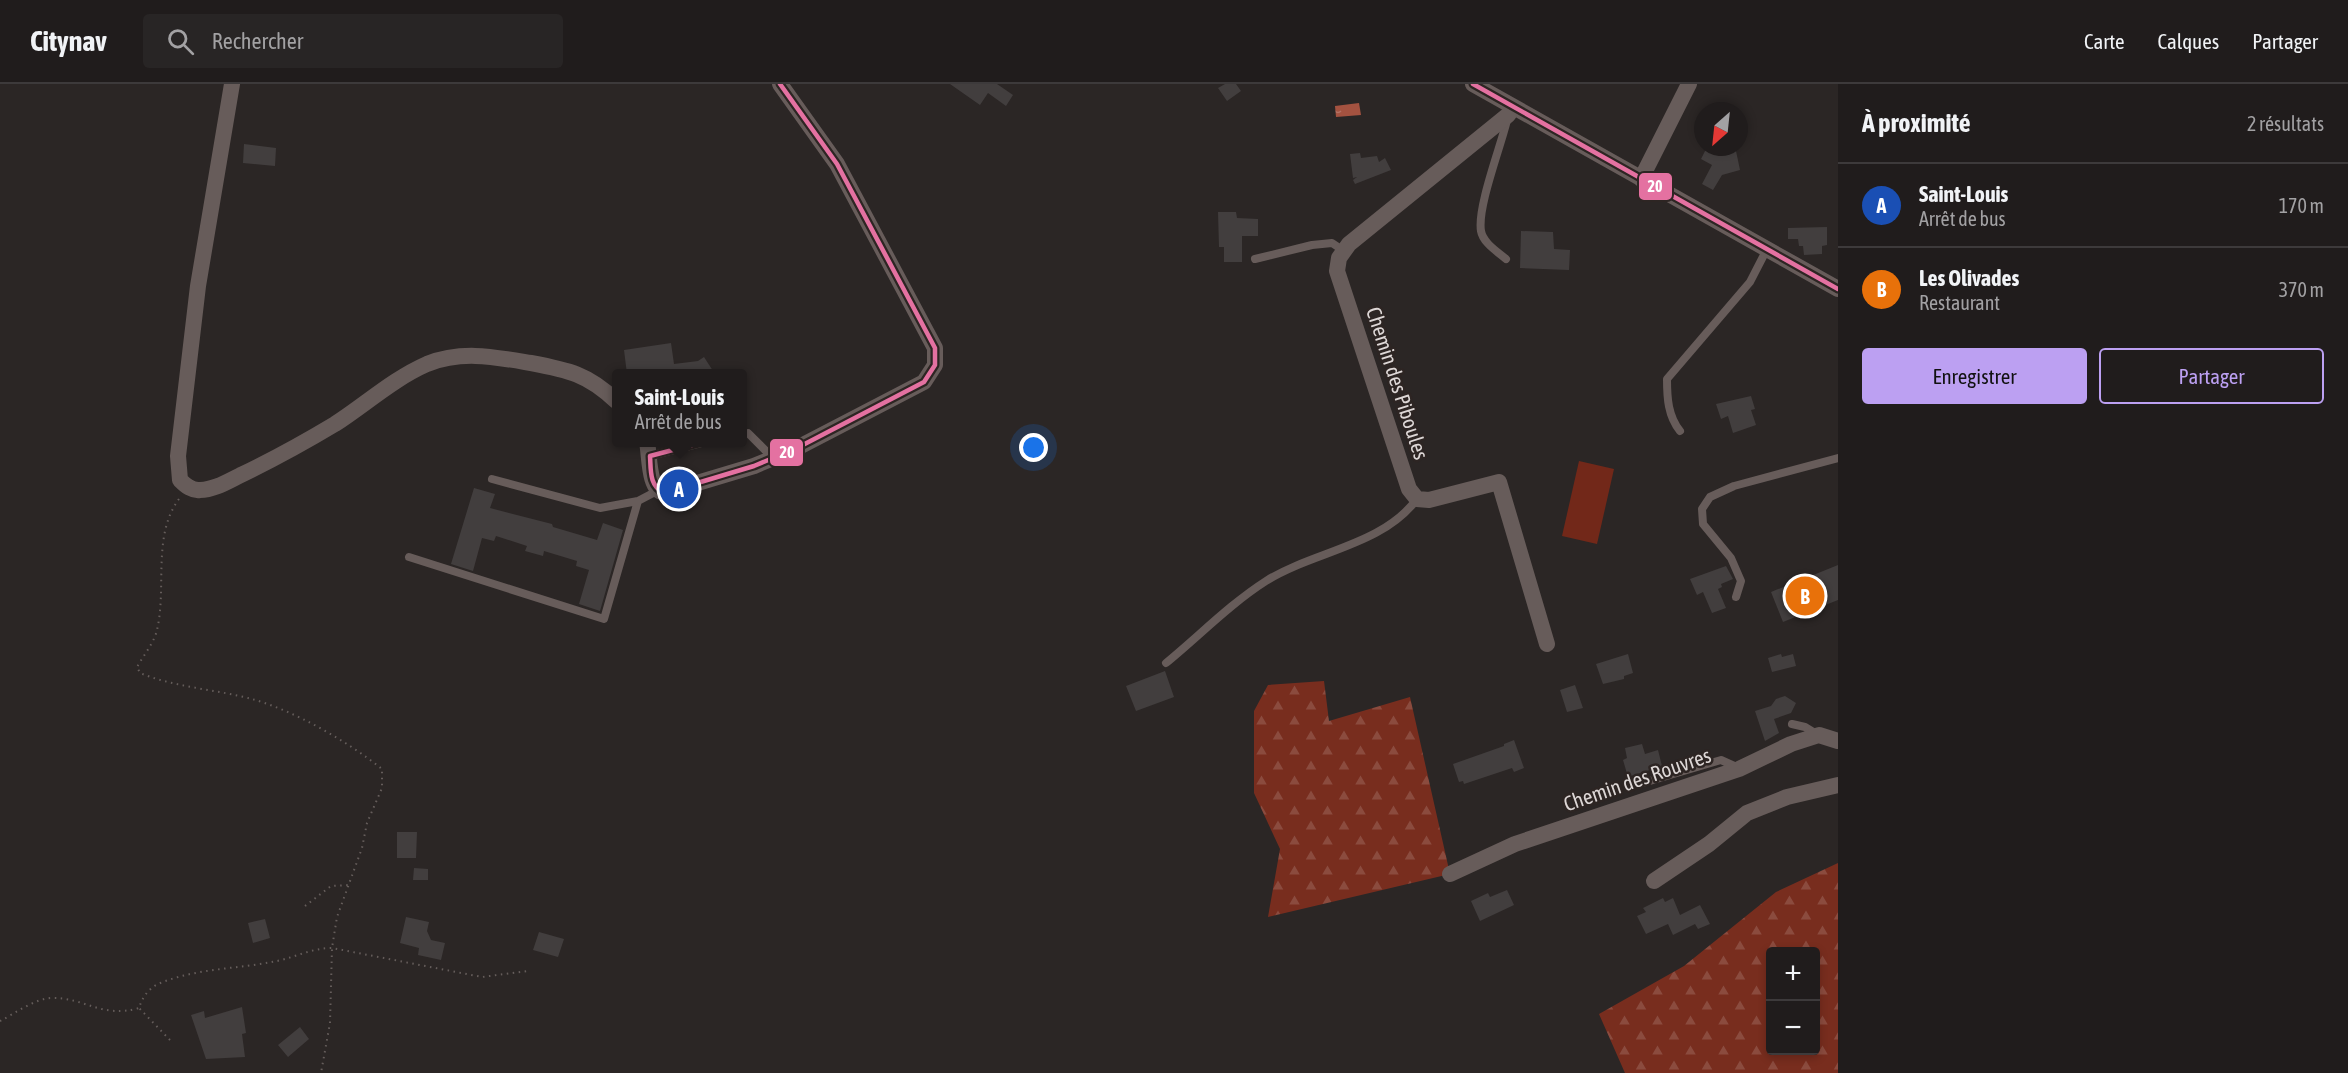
<!DOCTYPE html>
<html lang="fr">
<meta charset="utf-8">
<style>
:root{--surface:#201c1c;--page:#282525;--text:#f1f3f6;--muted:#a2a1a3;--line:#3d3a3b;--accent:#bca0f2}
body{margin:0;font-family:"Asap Condensed",sans-serif;background:var(--page);color:var(--text)}
.controls{position:absolute;right:18px;bottom:18px;display:grid;overflow:hidden;border-radius:6px;box-shadow:0 3px 9px #0003}
.controls button{width:54px;height:54px;display:grid;place-items:center;padding:0;border:0;border-bottom:2px solid var(--line);background:var(--surface);color:var(--text);font:30px sans-serif}
.compass{position:absolute;left:1694px;top:18px;width:54px;height:54px;border-radius:50%;background:var(--surface);box-shadow:0 3px 9px #0003;rotate:207deg}
.you{position:absolute;left:1034px;top:364px;width:21px;height:21px;margin:-15px;border:4px solid #fff;border-radius:50%;background:#1a73e8;box-shadow:0 0 0 9px #1a73e833}
.badge{display:grid;place-items:center;width:39px;height:39px;border-radius:50%;background:var(--accent);color:#fff;font-size:20px;font-weight:700}
.pin{position:absolute;translate:-50% -50%;border:3px solid #fff;box-shadow:0 2px 6px #0006}
.popup{position:absolute;left:612px;top:285px;width:135px;height:78px;box-sizing:border-box;display:grid;place-content:center;border-radius:6px;background:var(--surface);filter:drop-shadow(0 2px 4px #0005);font-size:20px;white-space:nowrap;color:var(--muted)}
.popup b{font-size:22px;color:var(--text)}
.popup::after{content:'';position:absolute;left:50%;top:100%;margin-left:-12px;border:12px solid transparent;border-top-color:var(--surface)}
.list{margin:0;padding:0;list-style:none}
h2{display:flex;justify-content:space-between;align-items:center;height:78px;margin:0;padding:0 24px;font-size:26px}
h2 small{font-size:20px;font-weight:400;color:var(--muted)}
.list li{display:grid;grid-template-columns:39px 1fr auto;gap:18px;align-items:center;box-sizing:border-box;height:84px;padding:0 24px;border-top:2px solid var(--line)}
.list b{display:block;font-size:22px;white-space:nowrap}
.list p{margin:0;font-size:20px;white-space:nowrap;color:var(--muted)}
.list em{font-size:20px;font-style:normal;color:var(--muted)}
.actions{display:flex;gap:12px;padding:18px 24px}
.actions a{flex:1;padding:14px 0;border:2px solid var(--accent);border-radius:6px;text-align:center;font-size:21px;color:var(--accent)}
.actions .main{background:var(--accent);color:#111}
.icon{flex:none;width:33px;height:33px;fill:none;stroke:currentColor;stroke-width:2;stroke-linecap:round;stroke-linejoin:round}
.map{position:relative;flex:none;width:1838px;height:989px;overflow:hidden}
header{display:flex;align-items:center;gap:36px;box-sizing:border-box;height:84px;padding:0 30px;background:var(--surface);border-bottom:2px solid var(--line)}
header strong{font-size:28px}
nav{display:flex;gap:33px;margin-inline-start:auto;font-size:21px}
.search{width:420px;height:54px;background:var(--page);display:flex;align-items:center;gap:15px;box-sizing:border-box;padding:0 21px;border-radius:6px;color:var(--muted);font-size:22px}
main{display:flex}
aside{flex:1;background:var(--surface)}
.map>svg:first-child{display:block}
.forest{fill:url(#forest-firs);fill-rule:evenodd}
.pitch{fill:#722819}
.water{fill:url(#water-ripples)}
.building{fill:#423e3e}
.lines{fill:none;stroke-linecap:round;stroke-linejoin:round}
.path{stroke:#655d5b;stroke-width:2;stroke-dasharray:1.5 4.5;stroke-linecap:butt}
.lane{stroke:#675c5a;stroke-width:8}
.street{stroke:#675c5a;stroke-width:16}
.bus-1-casing{stroke:#2d2523;stroke-width:9}
.bus-1{stroke:#e471a1;stroke-width:4.5}
.labels{text-anchor:middle;dominant-baseline:central;stroke-width:5;stroke-linejoin:round;paint-order:stroke}
.street-label{font-size:21px;fill:#ddd7d6;stroke:#2d2523}
.line-badge{stroke:#2d2523;stroke-width:2}
.badge-label{font-size:16px;text-anchor:middle;font-weight:bold;fill:#fff}
</style>
<header>
<strong>Citynav</strong>
<div class="search"><svg class="icon" aria-label="search" viewBox="0 0 24 24"><circle cx="10" cy="10" r="6"/><path d="M15 15l6 6"/></svg>Rechercher</div>
<nav><a>Carte</a><a>Calques</a><a>Partager</a></nav>
</header>
<main>
<div class="map">
<svg width="1838" height="989" viewBox="0 0 1838 989">
<defs>
<pattern id="forest-firs" width="22" height="20" patternUnits="userSpaceOnUse" patternTransform="scale(1.5)"><rect width="22" height="20" fill="#782d1e"/><path d="M5 1l3.5 6h-7zM16 11l3.5 6h-7z" fill="#8b4b3e"/></pattern>
<pattern id="water-ripples" width="26" height="14" patternUnits="userSpaceOnUse" patternTransform="scale(1.5)"><rect width="26" height="14" fill="#a45240"/><path d="M2 4q2-2 4 0t4 0M15 11q2-2 4 0t4 0" fill="none" stroke="#b47264"/></pattern>
</defs>
<rect width="100%" height="100%" fill="#2b2625"/>
<path class="forest" d="M1324,597L1329,637L1410,613L1450,790L1268,833L1280,765L1254,709V627L1268,601Z
M1838,779V989H1625L1599,930L1684,882L1776,808ZM1770,868H1816V966H1770Z"/>
<path class="pitch" d="M1579,377L1614,385L1597,460L1562,452Z"/>
<path class="water" d="M1359,19L1361,31L1336,33L1335,22Z"/>
<path class="building" d="M950,0H997L1013,11L1006,22L988,9L980,21Z
M1225,0H1236L1241,7L1227,17L1218,4Z
M244,60L276,64L275,82L243,79Z
M1707,63H1714L1727,70L1736,67L1740,86L1722,91L1713,106L1702,100L1712,81L1701,75Z
M1360,69L1361,74L1377,72L1379,78L1385,74L1391,86L1355,100L1353,96L1357,93L1353,94L1350,70Z
M1218,128H1236L1237,134L1258,135V152H1242V178H1224V163H1219Z
M1827,143V161L1822,162V170L1804,171L1803,162H1799L1798,155H1788V144Z
M1521,147L1553,148L1554,165L1570,166L1569,186L1520,184Z
M671,259L674,280L698,277L704,273L715,290H627L624,266Z
M1751,312L1755,325L1751,326L1756,341L1733,349L1728,332L1721,335L1716,320Z
M474,404L495,410L490,424L552,440L553,443L597,456L603,439L623,446L600,527L579,520L589,486L576,482L577,477L544,467L543,472L525,467L527,462L496,452L494,457L482,454L473,487L451,480Z
M1838,481V516L1783,538L1771,508Z
M1726,482L1733,495L1721,500L1722,503L1718,505L1726,524L1712,529L1703,508L1697,511L1690,495Z
M1628,570L1633,589L1624,592V595L1603,600L1596,580Z
M1781,570L1782,573L1793,570L1796,582L1772,588L1768,574Z
M1165,587L1174,613L1136,627L1126,602Z
M1575,601L1583,624L1567,628L1560,606Z
M1785,612L1796,619L1791,629L1774,635L1779,649L1765,657L1755,627L1771,622L1776,615Z
M1514,656L1524,684L1514,688L1512,684L1464,700L1463,697L1459,698L1453,680L1504,662V660Z
M1642,660L1645,670L1658,666L1662,682L1628,693L1623,676L1627,674L1625,664Z
M397,748H417L416,774H397Z
M414,784L428,785V796H413Z
M1507,806L1514,821L1480,837L1471,817L1488,809L1490,813Z
M1663,814L1665,818L1673,814L1680,831L1700,821L1710,840L1698,845L1695,840L1673,851L1668,840L1646,850L1637,832L1646,828L1643,824Z
M406,833L429,838L427,847L431,856L445,859L441,876L418,871L419,864L400,859Z
M265,835L270,854L253,859L248,839Z
M539,848L564,855L558,873L533,866Z
M242,923L246,949L242,950L245,973L206,975L191,931L204,927L205,934Z
M300,943L309,955L288,973L278,961Z"/>
<g class="lines">
<path class="path" d="M179,415C152,451 167,504 157,546C154,559 143,572 137,583L140,589C174,603 212,605 248,614C292,625 347,657 382,685V704L367,739L362,764L337,833L332,864L330,939L321,989
M305,822L331,802L349,801
M0,937C16,929 34,915 51,914C85,913 101,935 139,924
M170,956L139,924C142,914 148,905 158,900C195,884 239,885 277,877C296,873 312,864 332,864L482,893L528,887"/>
<path class="lane" d="M1255,175L1312,161L1332,159L1344,167
M1506,175C1498,168 1483,159 1481,147C1477,123 1501,62 1507,36
M1680,347C1668,332 1667,314 1667,295L1750,198L1767,165
M742,351L748,349L773,374
M650,372L705,358
M492,395L600,424L638,417L657,407
M409,473L604,535L638,417
M1736,513L1741,497L1731,474L1703,440L1702,425L1710,413L1734,402L1838,374
M1166,579C1199,552 1230,520 1266,497C1314,467 1382,462 1417,415
M1792,640L1805,643L1818,651
M1643,699L1721,676L1739,684"/>
<path class="street" d="M232,0L198,202L178,372L180,396C186,402 192,407 200,406C215,406 230,396 243,390C274,375 305,358 335,340C366,320 393,295 427,280C462,266 495,273 531,279C568,286 588,290 616,317
M1473,0L1838,205
M1514,23L1508,31L1349,160L1339,174L1337,187L1409,405L1417,415L1429,416L1499,398L1547,560
M1641,95L1689,0
M647,358C650,373 648,405 664,409L754,382L797,364L924,298L935,281V264L837,80L780,0
M1450,790L1515,760L1739,685L1791,660L1819,651L1838,657
M1654,797L1709,760L1747,729L1787,713L1838,701"/>
<g class="bus-1-casing">
<path id="bus-1" d="M1473,0L1838,205
M703,358L650,372C651,386 649,402 664,409L754,382L797,364L924,298L935,281V264L837,80L780,0"/>
</g>
<use href="#bus-1" class="bus-1"/>
</g>
<g class="labels">
<g class="street-label">
<text transform="translate(1398 299) rotate(72)">Chemin des Piboules</text>
<text transform="translate(1637 695) rotate(-19)">Chemin des Rouvres</text>
</g>
</g>
<g class="line-badge">
<rect x="1638" y="88" width="35" height="29" rx="6" fill="#e471a1"/>
<rect x="769" y="354" width="35" height="29" rx="6" fill="#e471a1"/>
</g>
<g class="badge-label">
<text x="1655" y="108">20</text>
<text x="787" y="374">20</text>
</g>
</svg>
<div class="controls">
<button>+</button>
<button>−</button>
</div>
<svg class="compass" viewBox="-18 -18 36 36"><path d="M0-13l5 13h-10z" fill="#e53935"/><path d="M0 13l5-13h-10z" fill="#a2a1a3"/></svg>
<div class="you"></div>
<div class="pin badge" style="left:679px;top:405px;background:#1a4fb4">A</div>
<div class="popup"><b>Saint-Louis</b>Arrêt de bus</div>
<div class="pin badge" style="left:1805px;top:512px;background:#e8710a">B</div>
</div>
<aside>
<h2>À proximité<small>2 résultats</small></h2>
<ul class="list">
<li><span class="badge" style="background:#1a4fb4">A</span><div><b>Saint-Louis</b><p>Arrêt de bus</p></div><em>170 m</em></li>
<li><span class="badge" style="background:#e8710a">B</span><div><b>Les Olivades</b><p>Restaurant</p></div><em>370 m</em></li>
</ul>
<div class="actions"><a class="main">Enregistrer</a><a>Partager</a></div>
</aside>
</main>
